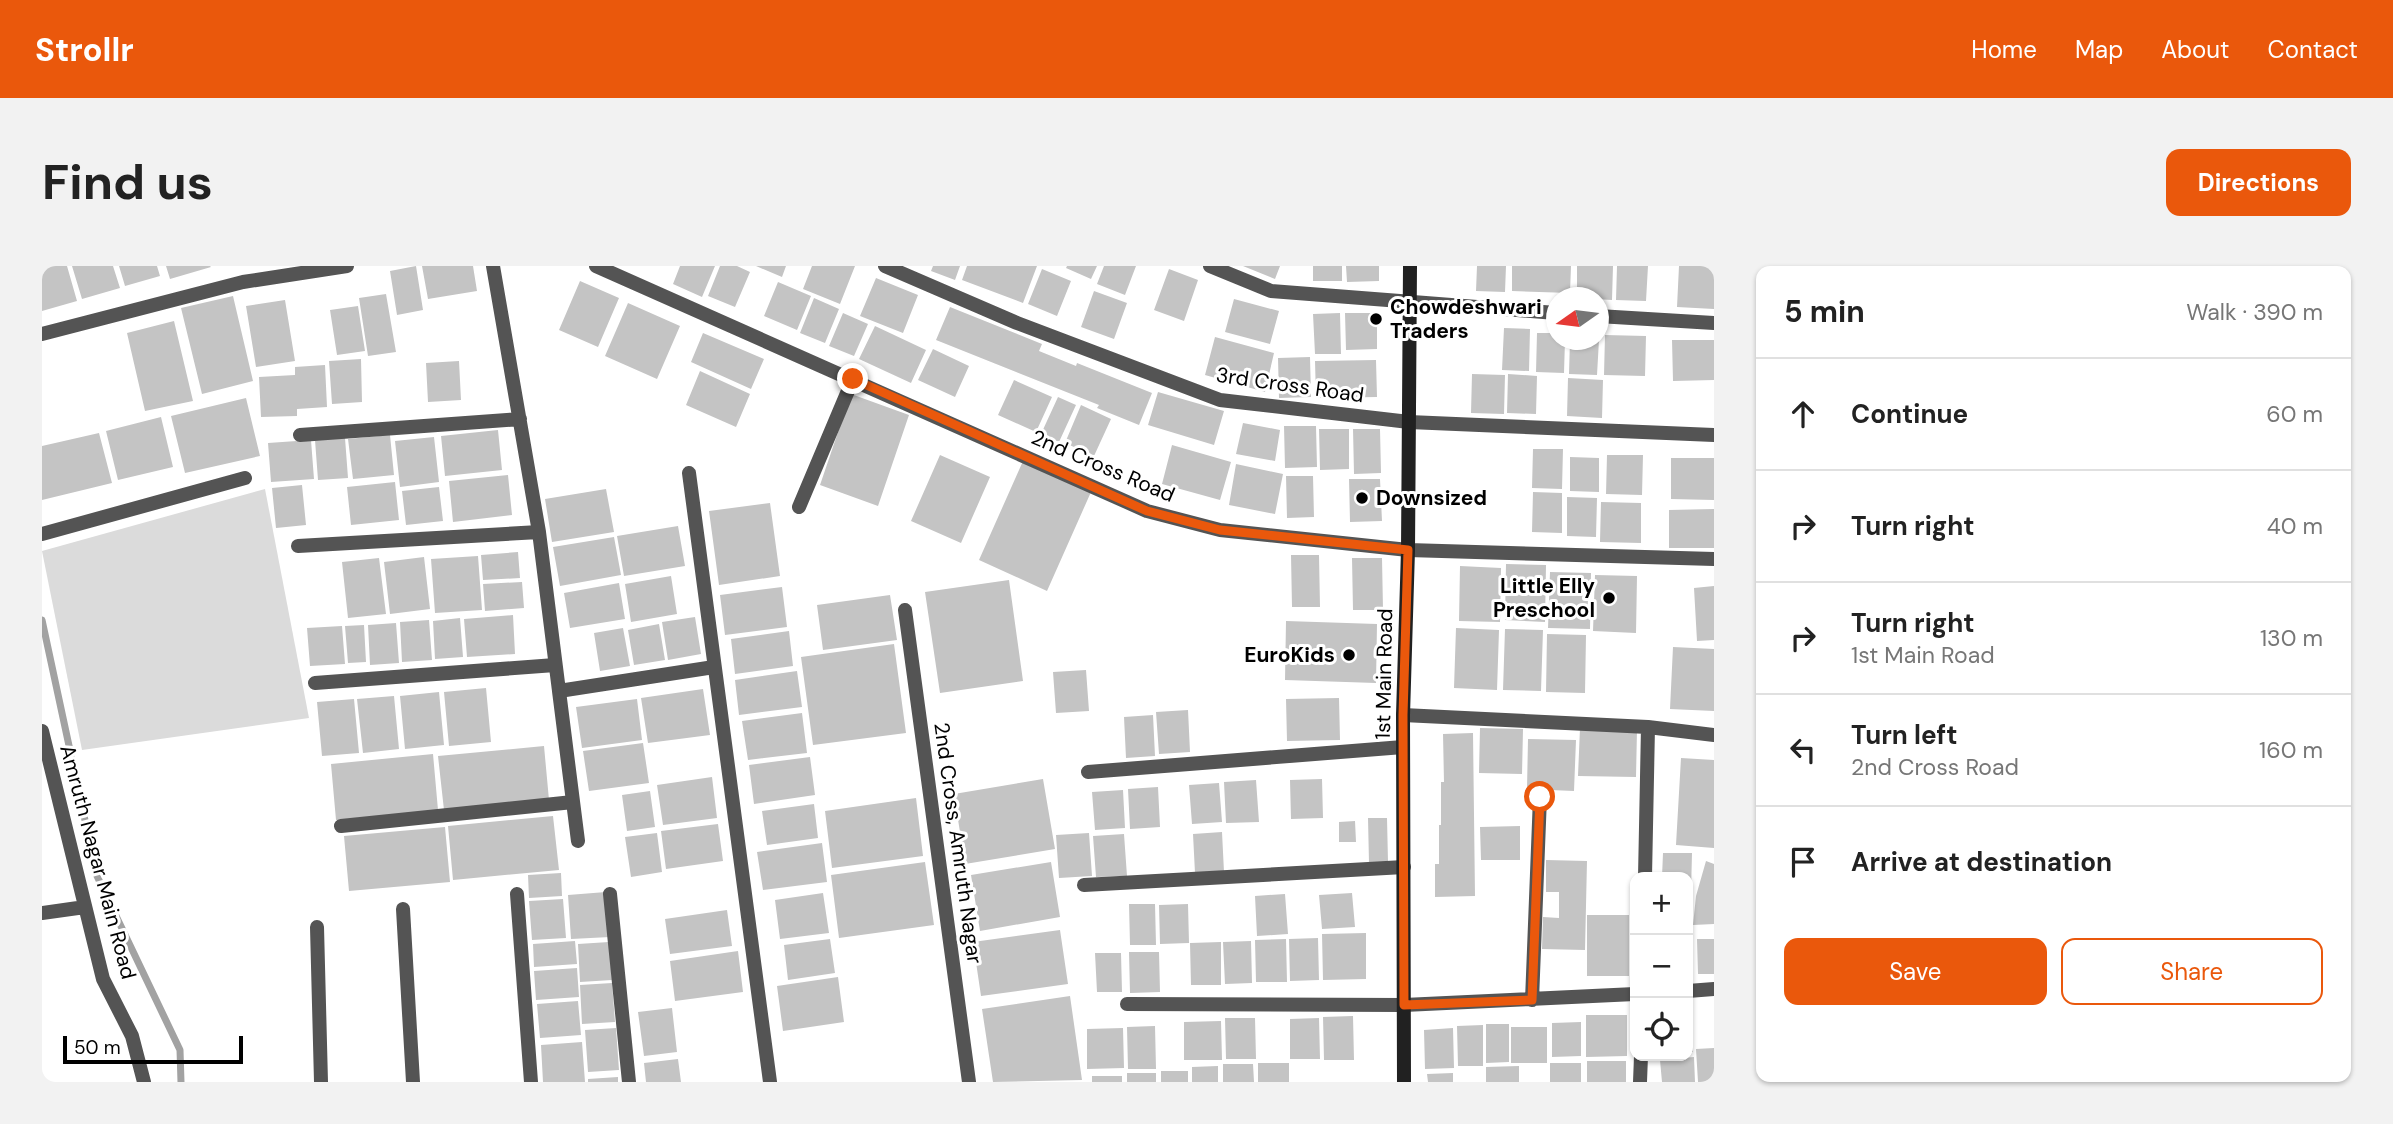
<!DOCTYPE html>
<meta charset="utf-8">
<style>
:root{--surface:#fff;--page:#f2f2f2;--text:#222;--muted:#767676;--line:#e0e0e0;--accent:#ea580c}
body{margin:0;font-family:"DM Sans",sans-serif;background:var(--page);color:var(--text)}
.controls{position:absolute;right:21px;bottom:21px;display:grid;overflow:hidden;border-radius:14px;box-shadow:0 2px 5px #0004}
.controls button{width:63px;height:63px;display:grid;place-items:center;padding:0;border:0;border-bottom:2px solid var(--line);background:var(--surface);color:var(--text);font:35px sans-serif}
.compass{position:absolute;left:1504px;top:21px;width:63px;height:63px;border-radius:50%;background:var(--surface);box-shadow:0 2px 5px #0004;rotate:256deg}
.scale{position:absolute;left:21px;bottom:18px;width:180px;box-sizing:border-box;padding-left:7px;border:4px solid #000;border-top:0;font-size:19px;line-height:24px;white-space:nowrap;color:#000;-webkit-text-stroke:5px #fff;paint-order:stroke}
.stop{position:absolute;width:21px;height:21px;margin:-16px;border:5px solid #ea580c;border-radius:50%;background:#fff}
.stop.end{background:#ea580c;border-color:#fff;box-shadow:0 2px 7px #0008}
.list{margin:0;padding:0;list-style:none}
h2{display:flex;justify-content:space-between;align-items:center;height:91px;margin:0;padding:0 28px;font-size:30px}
h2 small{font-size:23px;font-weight:400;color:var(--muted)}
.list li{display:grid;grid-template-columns:46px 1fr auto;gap:21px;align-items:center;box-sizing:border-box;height:112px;padding:0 28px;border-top:2px solid var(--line)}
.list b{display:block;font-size:26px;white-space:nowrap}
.list p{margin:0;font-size:23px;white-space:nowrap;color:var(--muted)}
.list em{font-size:23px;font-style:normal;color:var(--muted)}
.actions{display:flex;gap:14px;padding:21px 28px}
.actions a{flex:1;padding:16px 0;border:2px solid var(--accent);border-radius:14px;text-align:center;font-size:24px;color:var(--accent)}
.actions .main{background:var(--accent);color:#fff}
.icon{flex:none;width:38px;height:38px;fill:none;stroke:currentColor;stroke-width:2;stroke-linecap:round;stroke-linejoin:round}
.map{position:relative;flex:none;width:1672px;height:816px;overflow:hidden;border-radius:14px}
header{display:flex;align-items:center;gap:42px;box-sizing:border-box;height:98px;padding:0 35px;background:var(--accent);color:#fff}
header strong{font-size:33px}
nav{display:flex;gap:38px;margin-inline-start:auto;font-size:24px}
.intro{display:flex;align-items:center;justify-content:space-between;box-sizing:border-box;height:168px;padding:0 42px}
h1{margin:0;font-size:49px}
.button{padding:18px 32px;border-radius:14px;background:var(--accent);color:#fff;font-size:24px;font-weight:700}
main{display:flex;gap:42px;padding:0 42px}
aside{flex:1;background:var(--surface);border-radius:14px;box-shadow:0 2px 5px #0004}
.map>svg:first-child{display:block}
.green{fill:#dbdbdb}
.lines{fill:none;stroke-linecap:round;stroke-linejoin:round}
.stream{stroke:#a2a2a2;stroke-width:7}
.building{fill:#c4c4c4}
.street{stroke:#545454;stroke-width:14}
.secondary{stroke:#212121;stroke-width:14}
.route{stroke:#ea580c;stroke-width:9}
.poi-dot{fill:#000;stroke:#fff;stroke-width:2.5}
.labels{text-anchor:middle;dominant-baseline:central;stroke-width:6;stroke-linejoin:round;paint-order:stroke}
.poi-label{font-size:21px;font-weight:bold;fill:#000;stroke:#fff;text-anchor:start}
.street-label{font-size:21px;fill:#000;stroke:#fff}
</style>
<header>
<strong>Strollr</strong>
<nav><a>Home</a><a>Map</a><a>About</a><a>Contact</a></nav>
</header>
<div class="intro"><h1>Find us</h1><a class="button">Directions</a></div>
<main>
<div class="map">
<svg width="1672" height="816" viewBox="0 0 1672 816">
<rect width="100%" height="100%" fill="#fff"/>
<path class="green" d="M223,223L267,452L40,484L0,285Z"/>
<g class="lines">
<path class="stream" d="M0,354L55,610L138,784L139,816"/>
</g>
<path class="building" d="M0,0H25L35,35L0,45Z
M30,0H71L78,22L40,33Z
M77,0H115L118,10L83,20Z
M124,0H168L169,1L128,13Z
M374,0L381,44L355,49L348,5Z
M380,0H431L435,25L386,33Z
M638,0H673L660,31L631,18Z
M678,0H695L708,6L693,41L666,30Z
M714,0H744L740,11Z
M770,0H813L798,38L761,23Z
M891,0H918L913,14L889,5Z
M925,0H995L981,37L920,14Z
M1025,0H1055L1049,13L1024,2Z
M1062,0H1094L1083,29L1055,18Z
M1201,0H1238L1233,13Z
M1271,0H1300V15H1271Z
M1304,0H1337V15L1305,16Z
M1435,0H1464L1463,26L1434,25Z
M1470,0H1529L1528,27L1470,25Z
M1535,0H1571L1570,34L1535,32Z
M1575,0H1606L1604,35L1574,34Z
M1637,0H1672V43L1635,41Z
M1000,3L1029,15L1015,50L986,38Z
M1127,3L1156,14L1142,55L1112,44Z
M834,12L876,29L861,67L818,50Z
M538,15L577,32L556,81L517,64Z
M736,16L769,30L755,64L722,50Z
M1052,25L1085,37L1072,73L1039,61Z
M344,28L354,86L326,90L317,32Z
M191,30L211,115L160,128L139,42Z
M772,32L797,43L783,77L758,67Z
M1192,33L1237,45L1228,78L1183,66Z
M243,34L253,95L214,101L204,40Z
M586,37L638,60L615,113L563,90Z
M316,40L323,85L295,89L288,44Z
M908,41L1000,78L997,85L1034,100L1035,97L1110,127L1097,159L1055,142L1057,139L894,74Z
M801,47L826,58L812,90L787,80Z
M1298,47L1299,88H1273L1271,48Z
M1303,47H1335V83L1304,84Z
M132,55L151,135L103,145L85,67Z
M833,60L884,84L869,117L817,93Z
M1462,62L1488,63L1487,105L1460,104Z
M661,67L722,93L709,123L649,96Z
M1495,67H1514V74H1523L1522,107L1494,106Z
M1563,69L1604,70L1603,110L1562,109Z
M1173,71L1232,87L1223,126L1163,109Z
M1528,74H1557L1555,109L1527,108Z
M1630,74H1672V114L1631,115Z
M891,83L927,100L913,131L876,114Z
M1268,91L1269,131L1237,132L1236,92Z
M319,93L320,136L290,138L287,95Z
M1334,94L1335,131L1274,132L1273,95Z
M417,95L419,134L386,136L384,97Z
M283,99L285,141L255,143V150L219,151L217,111L253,109V101Z
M658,105L708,128L694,161L644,139Z
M1430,108L1463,109L1462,148L1429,147Z
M1466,108L1495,110L1494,148L1465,147Z
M1526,112L1561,114L1560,152L1525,150Z
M972,114L1010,131L994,166L956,149Z
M1116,126L1182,145L1172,179L1106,159Z
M809,128L867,149L836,240L778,219Z
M1016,131L1034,139L1017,176L999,168Z
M204,132L218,190L143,207L129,150Z
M1039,139L1069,153L1052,190L1023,177Z
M119,151L131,201L76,214L64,165Z
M1201,157L1238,164L1233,195L1194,188Z
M1242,160H1274L1275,201L1243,202Z
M1277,163H1307V203L1278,204Z
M1311,163H1338L1339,207L1312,208Z
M456,164L460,204L403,210L399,170Z
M57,167L70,217L0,234V180Z
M348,169L352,209L311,213L306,173Z
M392,171L397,216L358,221L353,175Z
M303,172L306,212L276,214L273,174Z
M269,174L272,213L229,216L226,177Z
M1130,179L1189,196L1178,234L1120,218Z
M1491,183H1521L1520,223L1490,222Z
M898,189L948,211L919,277L869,255Z
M1565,189H1601L1600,229L1564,228Z
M1528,191L1557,192V226L1528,225Z
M1629,192H1672V234L1629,233Z
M981,195L1049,226L1005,325L937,294Z
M1194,198L1241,208L1233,248L1187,239Z
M466,209L470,249L411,256L407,215Z
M1244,210H1271L1272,251L1245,252Z
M1307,213H1338L1340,255L1308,256Z
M353,216L357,254L309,259L305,221Z
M260,219L264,259L234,262L230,222Z
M397,221L401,255L364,259L360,225Z
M564,223L572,266L510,276L503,233Z
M1491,226L1520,227V267L1490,266Z
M1525,231L1555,232L1554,271L1525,270Z
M1559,236L1599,237V277L1558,276Z
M728,237L738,310L677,319L667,245Z
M1672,243V282H1627V244Z
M636,260L643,300L582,310L575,270Z
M572,271L579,309L518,320L511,281Z
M476,286L478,312L441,314L439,289Z
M1249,289H1277L1278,341H1250Z
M436,290L440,344L393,347L389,293Z
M382,291L388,343L348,348L342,296Z
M337,292L344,348L306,352L300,296Z
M1310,292H1340L1341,344H1311Z
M1464,298L1504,299L1503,356L1463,354Z
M1418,300L1459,302L1458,356L1417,355Z
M1508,306L1549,307L1548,363L1506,362Z
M1553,309L1595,310L1594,367L1551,365Z
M629,310L635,348L589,356L583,318Z
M967,314L981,415L898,427L883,326Z
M480,316L482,342L443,345L441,318Z
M577,317L583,353L528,362L522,327Z
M1672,320V374L1655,375L1652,322Z
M740,321L745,361L683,369L678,329Z
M848,329L855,374L781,384L775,339Z
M471,349L473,388L425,391L422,353Z
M653,351L659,388L626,394L620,356Z
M418,352L421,391L393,393L391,355Z
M387,354L390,394L360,396L358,356Z
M1244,355L1335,358L1334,417L1243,414Z
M354,357L357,397L328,399L326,359Z
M617,358L623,394L592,399L586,364Z
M322,359L324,396L306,397L303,360Z
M300,360L303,398L268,400L265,362Z
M581,362L588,400L558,405L552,367Z
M1414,362L1457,364L1455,424L1412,422Z
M1463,363L1501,364L1499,425L1461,424Z
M747,365L751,400L693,408L689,373Z
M1505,368L1544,369L1543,427L1504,426Z
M852,378L864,467L771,479L759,391Z
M1631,381L1672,383V445L1628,443Z
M1044,404L1047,445L1014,447L1011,406Z
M755,405L760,441L697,449L693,414Z
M444,422L449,476L407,480L402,426Z
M661,423L668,469L606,477L599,432Z
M397,426L402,479L363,483L358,430Z
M352,430L357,483L321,487L315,433Z
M1297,432L1298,474L1245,475L1244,433Z
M312,433L317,487L280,490L275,436Z
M595,433L600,474L540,482L534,441Z
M1146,444L1148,486L1117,488L1114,446Z
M760,447L765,487L706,494L700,455Z
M1111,449L1113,490L1084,492L1082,451Z
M1438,462L1481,463L1480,508L1437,507Z
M1538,462L1595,464L1594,511L1536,510Z
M1431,467L1433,630L1393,631V598H1397V559H1399V516H1402L1401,468Z
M1486,473L1534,474L1532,525L1485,523Z
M601,477L607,517L547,525L541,485Z
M502,480L507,534L402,544L396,490Z
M391,488L396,544L294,554L289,498Z
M768,491L773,529L712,538L707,499Z
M1639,492L1672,494V582L1634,579Z
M670,511L675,552L621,559L615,519Z
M1001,513L1013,583L923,598L912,528Z
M1280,513L1281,552L1249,553L1248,514Z
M1214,514L1217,556L1184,557L1182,516Z
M1177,517L1180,556L1150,558L1147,519Z
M1116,521L1118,561L1088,563L1086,523Z
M1081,524L1083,562L1053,564L1050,526Z
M608,525L613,561L585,565L580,529Z
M874,532L881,590L790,602L783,545Z
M772,538L776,572L725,579L720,545Z
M511,550L517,604L411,614L406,560Z
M1326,552H1345L1346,596L1327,597Z
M1313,555L1314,576H1297V556Z
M676,558L681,595L624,603L619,565Z
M1478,560V594H1439L1438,561Z
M403,561L408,616L307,625L302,570Z
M1180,566L1182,606L1153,607L1151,568Z
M615,567L620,606L589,611L583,571Z
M1047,567L1050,610L1017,612L1014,569Z
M1082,568L1085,610L1054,611L1051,570Z
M780,577L785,616L721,624L715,586Z
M1621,587H1650L1649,627H1646V611H1620Z
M1504,594L1545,595L1543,684L1500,683L1501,651L1517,652V626H1504Z
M1664,595L1672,598V658L1651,659L1654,630Z
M883,596L892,659L797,672L789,609Z
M1009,596L1018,651L938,665L929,609Z
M519,607L520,630L487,632L486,609Z
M564,626L568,671L529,673L526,629Z
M781,627L787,667L738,673L733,634Z
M1310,627L1313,661L1280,663L1277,629Z
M1243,628L1246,668L1215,670L1213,630Z
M521,633L524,672L490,674L487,635Z
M1087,638H1113L1114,679H1088Z
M1146,638L1147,677L1118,678L1117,639Z
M685,644L690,680L628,688L623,653Z
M1545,649H1587V710H1545Z
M1018,664L1026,718L939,730L931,676Z
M1324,667V713L1281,714L1280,668Z
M1276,672L1277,714L1248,715L1247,673Z
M788,673L793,707L746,714L742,679Z
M1244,673L1245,716H1214L1213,674Z
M1655,673H1672V708H1656Z
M533,675L535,698L492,701L491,678Z
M1209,675L1210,717L1183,718L1181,676Z
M567,676L570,714L538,716L536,678Z
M1179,676V719H1149L1148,677Z
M696,685L701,726L633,735L628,695Z
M1087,686H1117L1118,726L1088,727Z
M1053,687H1079L1080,726H1055Z
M535,702L537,731L494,734L492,705Z
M796,711L802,756L741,765L735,720Z
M570,717L573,756L540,758L538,719Z
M1028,730L1040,814L951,816L940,743Z
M536,735L539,769L498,772L495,738Z
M630,742L635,786L602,790L596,746Z
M1646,748H1649L1651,786H1646Z
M1544,749H1585V790L1544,791Z
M1311,750L1312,794H1282L1281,751Z
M1183,752H1213L1214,793H1184Z
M1277,752L1278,793H1248V753Z
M1179,755L1180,794H1142V756Z
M1539,756V790L1510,791V757Z
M1444,758H1467V796L1444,797Z
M1441,759V800H1416L1415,760Z
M1113,760L1114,803H1086L1085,761Z
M1469,761H1505V797H1469Z
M574,762L577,804L546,806L543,764Z
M1081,762L1082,802L1045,803V763Z
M1411,762L1412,802L1383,803L1382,764Z
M540,776L543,816H501L499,779Z
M1672,782V816H1656L1654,783Z
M1652,791L1653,816H1620L1618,794Z
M636,793L639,816H604L602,797Z
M1545,795H1584V816H1545Z
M1216,797H1247V816H1216Z
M1508,797H1539V816H1508Z
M1181,798H1211L1212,816H1181Z
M1176,800V816H1150V801Z
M1477,800V816H1444V801Z
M1119,805H1146V816H1119Z
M1085,807H1114V816H1085Z
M1411,807V816H1386L1385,808Z
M1050,810H1080V816H1050Z
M576,811V816H546V813Z"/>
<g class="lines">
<path class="street" d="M451,0L497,266L517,425L672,401
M554,0L1105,245L1178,264L1366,284L1672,293
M843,0L975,57L1178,134L1367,156L1672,169
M1168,0L1229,25L1514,47
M1556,50L1672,57
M0,68L201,16L305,0
M258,169L478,153
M647,207L728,816
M757,241L811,113
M0,268L203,212
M256,280L497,266
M863,344L927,816
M273,417L513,399
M517,425L536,575
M1361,449L1606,461L1672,469
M0,465L61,713L90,770L102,816
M1046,506L1361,481
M299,560L531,536
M1603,611L1606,461
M1042,619L1362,601
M475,628L489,816
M568,628L587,816
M361,643L371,816
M0,647L43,641
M275,661L279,816
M1646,725L1672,723
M1490,734L1498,531
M1085,738L1362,739L1593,728
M1598,816L1599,790"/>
<path class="secondary" d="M1362,816L1361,449L1366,284L1368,0"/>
</g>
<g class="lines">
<path class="route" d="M811,113L1105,245L1178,264L1366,284L1361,449L1362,739L1490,734L1498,531"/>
</g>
<g class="poi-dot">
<circle cx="1334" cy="53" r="7"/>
<circle cx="1320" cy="232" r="7"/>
<circle cx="1567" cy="332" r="7"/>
<circle cx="1307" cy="389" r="7"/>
</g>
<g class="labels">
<g class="poi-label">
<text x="1348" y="41">Chowdeshwari<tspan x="1348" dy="24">Traders</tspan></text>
<text x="1334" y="232">Downsized</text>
<text x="1553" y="320" text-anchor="end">Little Elly<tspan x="1553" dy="24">Preschool</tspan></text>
<text x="1293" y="389" text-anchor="end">EuroKids</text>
</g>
<g class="street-label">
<text transform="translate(1248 119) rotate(8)">3rd Cross Road</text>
<text transform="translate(1061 200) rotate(23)">2nd Cross Road</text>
<text transform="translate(1342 408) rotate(-89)">1st Main Road</text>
<text transform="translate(916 577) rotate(82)">2nd Cross, Amruth Nagar</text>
<text transform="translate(56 596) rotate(75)">Amruth Nagar Main Road</text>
</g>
</g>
</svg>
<div class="controls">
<button>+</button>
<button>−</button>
<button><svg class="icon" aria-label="locate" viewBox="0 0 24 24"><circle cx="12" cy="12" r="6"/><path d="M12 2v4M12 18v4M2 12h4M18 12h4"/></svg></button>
</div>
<svg class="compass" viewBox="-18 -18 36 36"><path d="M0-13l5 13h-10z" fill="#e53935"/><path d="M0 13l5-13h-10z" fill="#767676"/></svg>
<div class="scale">50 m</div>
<div class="stop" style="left:1498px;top:531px"></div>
<div class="stop end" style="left:811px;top:113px"></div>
</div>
<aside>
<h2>5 min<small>Walk · 390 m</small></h2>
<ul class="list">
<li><svg class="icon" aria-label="ahead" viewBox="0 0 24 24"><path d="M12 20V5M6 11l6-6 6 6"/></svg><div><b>Continue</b></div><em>60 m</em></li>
<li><svg class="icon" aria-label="right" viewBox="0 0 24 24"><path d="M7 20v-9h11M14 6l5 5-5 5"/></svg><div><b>Turn right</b></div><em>40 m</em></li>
<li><svg class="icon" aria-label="right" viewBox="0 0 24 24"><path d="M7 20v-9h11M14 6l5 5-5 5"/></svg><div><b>Turn right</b><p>1st Main Road</p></div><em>130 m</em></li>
<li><svg class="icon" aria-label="left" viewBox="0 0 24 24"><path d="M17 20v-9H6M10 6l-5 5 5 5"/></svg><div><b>Turn left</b><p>2nd Cross Road</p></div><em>160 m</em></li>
<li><svg class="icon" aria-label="arrive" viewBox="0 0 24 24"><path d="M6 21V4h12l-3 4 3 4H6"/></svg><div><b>Arrive at destination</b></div></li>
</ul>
<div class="actions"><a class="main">Save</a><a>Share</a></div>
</aside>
</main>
